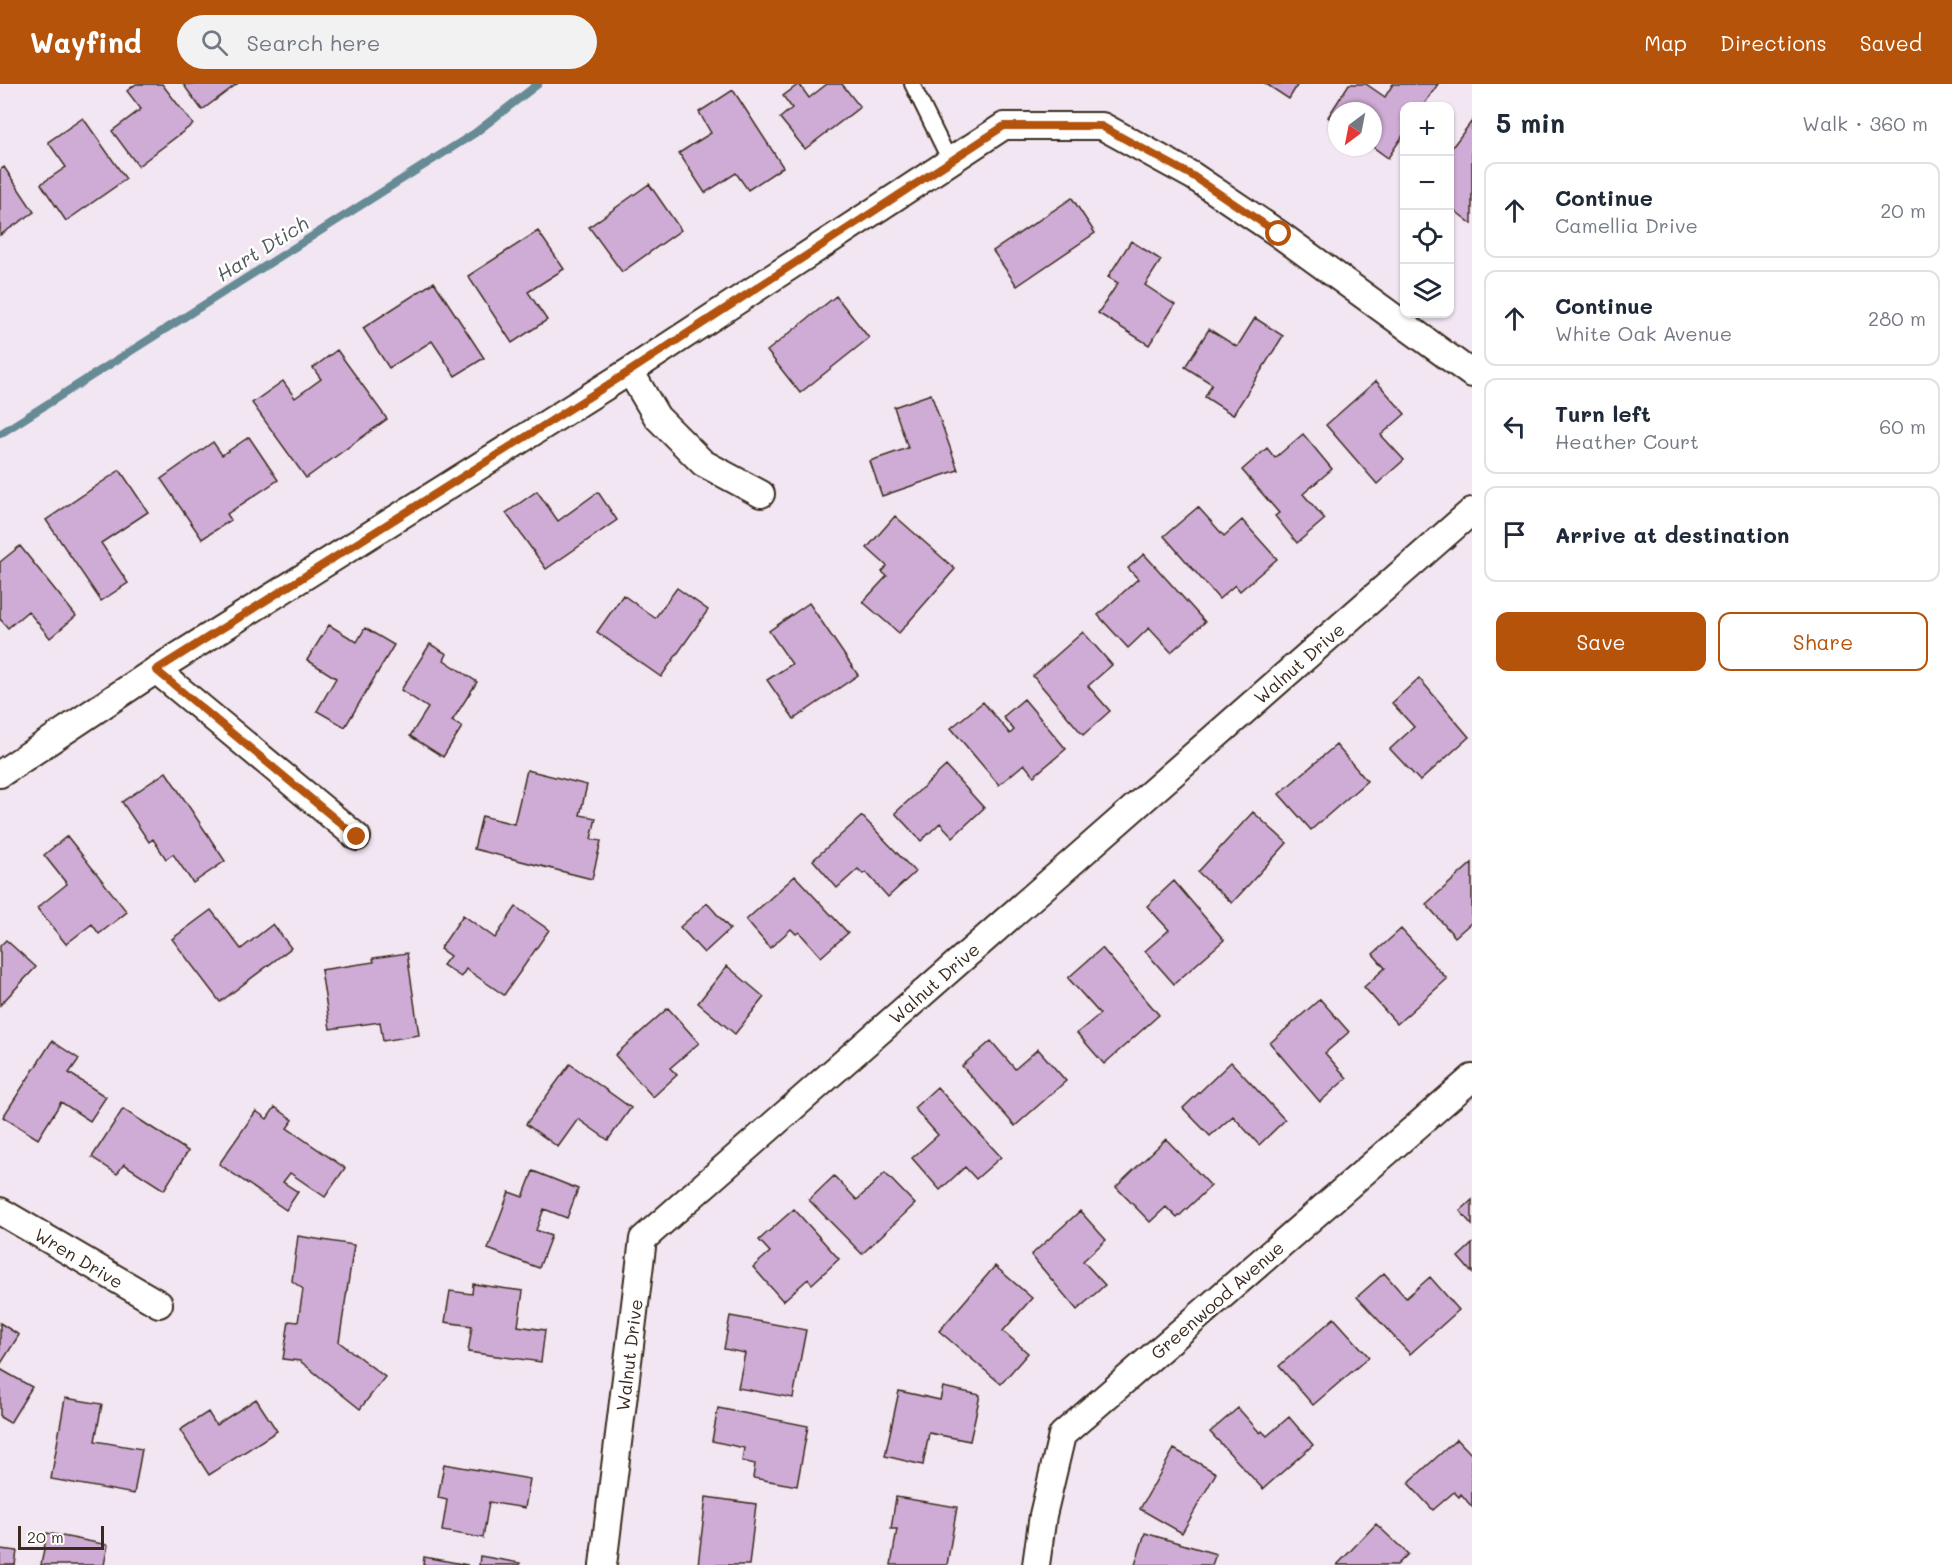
<!DOCTYPE html>
<meta charset="utf-8">
<style>
:root{--surface:#fff;--page:#f2f2f3;--text:#1f2937;--muted:#747a83;--line:#e0e1e3;--accent:#b45309}
body{margin:0;font-family:Mali,sans-serif;background:var(--page);color:var(--text)}
.controls{position:absolute;right:18px;top:18px;display:grid;overflow:hidden;border-radius:12px;box-shadow:0 2px 4px #0004}
.controls button{width:54px;height:54px;display:grid;place-items:center;padding:0;border:0;border-bottom:2px solid var(--line);background:var(--surface);color:var(--text);font:30px sans-serif}
.compass{position:absolute;left:1328px;top:18px;width:54px;height:54px;border-radius:50%;background:var(--surface);box-shadow:0 2px 4px #0004;rotate:212deg}
.scale{position:absolute;left:18px;bottom:15px;width:86px;box-sizing:border-box;padding-left:6px;border:3px solid #3b2a1e;border-top:0;font-size:16px;line-height:21px;white-space:nowrap;color:#3b2a1e;-webkit-text-stroke:4px #fff;paint-order:stroke}
.stop{position:absolute;width:18px;height:18px;margin:-14px;border:4px solid #b45309;border-radius:50%;background:#fff}
.stop.end{background:#b45309;border-color:#fff;box-shadow:0 2px 6px #0008}
.list{margin:0;padding:0;list-style:none}
h2{display:flex;justify-content:space-between;align-items:center;height:78px;margin:0;padding:0 24px;font-size:26px}
h2 small{font-size:20px;font-weight:400;color:var(--muted)}
.list li{display:grid;grid-template-columns:39px 1fr auto;gap:18px;align-items:center;box-sizing:border-box;height:96px;margin:0 12px 12px;padding:0 12px;border:2px solid var(--line);border-radius:12px}
.list b{display:block;font-size:22px;white-space:nowrap}
.list p{margin:0;font-size:20px;white-space:nowrap;color:var(--muted)}
.list em{font-size:20px;font-style:normal;color:var(--muted)}
.actions{display:flex;gap:12px;padding:18px 24px}
.actions a{flex:1;padding:14px 0;border:2px solid var(--accent);border-radius:12px;text-align:center;font-size:21px;color:var(--accent)}
.actions .main{background:var(--accent);color:#fff}
.icon{flex:none;width:33px;height:33px;fill:none;stroke:currentColor;stroke-width:2;stroke-linecap:round;stroke-linejoin:round}
.map{position:relative;flex:none;width:1472px;height:1481px;overflow:hidden}
header{display:flex;align-items:center;gap:36px;box-sizing:border-box;height:84px;padding:0 30px;background:var(--accent);color:#fff}
header strong{font-size:28px}
nav{display:flex;gap:33px;margin-inline-start:auto;font-size:21px}
.search{width:420px;height:54px;background:var(--page);display:flex;align-items:center;gap:15px;box-sizing:border-box;padding:0 21px;border-radius:33px;color:var(--muted);font-size:22px}
main{display:flex}
aside{flex:1;background:var(--surface)}
.map>svg:first-child{display:block}
.lines{fill:none;stroke-linecap:round;stroke-linejoin:round}
.stream{stroke:#668b94;stroke-width:8}
.building{fill:#cfacd5;stroke:#3b2a1e;stroke-width:1.5}
.service-casing{stroke:#3b2a1e;stroke-width:18}
.minor-casing{stroke:#3b2a1e;stroke-width:30}
.service{stroke:#fff;stroke-width:14}
.minor{stroke:#fff;stroke-width:26}
.route{stroke:#b45309;stroke-width:8}
.labels{text-anchor:middle;dominant-baseline:central;stroke-width:5;stroke-linejoin:round;paint-order:stroke}
.street-label{font-size:18px;fill:#3b2a1e;stroke:#fff}
.water-label{font-size:20px;font-style:italic;fill:#505a59;stroke:#fff}
</style>
<header>
<strong>Wayfind</strong>
<div class="search"><svg class="icon" aria-label="search" viewBox="0 0 24 24"><circle cx="10" cy="10" r="6"/><path d="M15 15l6 6"/></svg>Search here</div>
<nav><a>Map</a><a>Directions</a><a>Saved</a></nav>
</header>
<main>
<div class="map">
<svg width="1472" height="1481" viewBox="0 0 1472 1481">
<rect width="100%" height="100%" fill="#f1e6f2"/>
<filter id="ink" filterUnits="userSpaceOnUse"><feTurbulence type="fractalNoise" baseFrequency=".0167" numOctaves="2"/><feDisplacementMap in="SourceGraphic" scale="12" xChannelSelector="R" yChannelSelector="G"/><feConvolveMatrix kernelMatrix="1 2 1 2 8 2 1 2 1" color-interpolation-filters="sRGB"/></filter>
<g filter="url(#ink)">
<g class="lines">
<path class="stream" d="M0,350L475,49L538,0"/>
</g>
<path class="building" d="M136,0H162L193,40L138,82L112,47L141,25L127,7Z
M183,0H237L202,26Z
M799,0L809,14L827,0H842L860,23L805,65L780,34L792,24L783,12Z
M1266,0H1298L1289,15Z
M1349,0H1366L1385,13L1393,0H1438L1423,22H1404V50L1388,74L1373,63V27H1337V39L1328,33Z
M733,6L783,83L748,106L736,89L705,109L679,69L711,49L699,28Z
M83,34L126,95L66,137L41,100L66,83L48,58Z
M1472,37V140L1450,123V66Z
M4,83L34,128L0,151V86Z
M649,100L681,146L622,188L589,143Z
M1072,114L1095,149L1017,202L993,167Z
M538,147L564,185L528,208L547,236L512,259L468,192Z
M1131,157L1161,176L1145,201L1175,221L1149,261L1098,229L1118,199L1108,193Z
M434,198L484,274L455,292L432,257L389,284L363,244Z
M836,212L869,254L800,309L767,267Z
M1255,234L1283,252L1233,331L1205,313L1212,300L1185,283L1209,245L1237,263Z
M337,266L387,335L306,394L252,319L283,297L295,314L321,295L313,284Z
M1376,297L1405,330L1381,351L1404,376L1377,400L1326,341Z
M931,310L958,386L882,412L870,377L908,364L894,323Z
M1303,350L1332,385L1303,410L1325,435L1297,459L1275,432L1279,429L1242,386L1267,364L1275,374Z
M249,353L278,396L227,430L231,436L202,455L161,395L213,358L222,371Z
M120,386L148,428L101,459L128,499L101,517L46,436Z
M537,407L558,437L598,408L617,436L546,485L506,429Z
M1198,423L1224,452L1242,436L1277,475L1240,507L1235,501L1219,515L1164,452Z
M895,432L955,485L899,549L863,518L887,492L882,488L887,482L867,464Z
M20,462L76,532L50,554L28,527L8,544L1,536H0V478Z
M1144,470L1205,538L1171,568L1149,544L1128,564L1098,531L1138,495L1128,484Z
M677,504L708,526L661,593L597,548L623,511L655,534Z
M809,519L858,591L794,635L767,596L792,580L769,547Z
M329,541L357,558L365,544L394,561L345,643L317,627L336,594L307,576Z
M1083,548L1112,581L1088,602L1110,627L1083,651L1033,592Z
M430,560L447,570L444,576L477,598L452,637L462,643L443,673L410,652L428,624L401,606Z
M1419,594L1469,653L1420,697L1390,665L1414,643L1392,619Z
M1024,615L1066,665L1034,692L1024,680L999,701L951,644L983,618L1010,650L1014,646L1003,633Z
M1336,661L1367,697L1311,746L1279,710Z
M946,682L984,724L953,753L940,739L921,757L895,729Z
M527,686L587,701L580,731L596,734L591,755L601,757L592,795L474,765L482,732L514,740Z
M166,688L225,777L193,799L173,770L166,775L153,755L149,758L122,718Z
M1253,728L1287,759L1232,819L1198,788Z
M862,732L915,788L888,813L866,788L863,790L858,785L837,804L813,776Z
M67,752L127,828L99,850L92,840L66,860L37,824L67,800L44,771Z
M1472,779V838L1455,853L1426,820Z
M795,792L848,849L821,873L799,848L796,850L791,845L770,864L746,836Z
M1174,797L1224,856L1174,900L1145,867L1169,846L1147,822Z
M707,819L730,845L704,869L680,843Z
M516,823L549,846L504,911L466,885L461,893L443,881L450,872L440,865L463,831L495,854Z
M211,826L241,865L273,840L291,864L220,918L172,855Z
M1401,845L1447,895L1397,940L1364,903L1385,884L1373,870Z
M6,856L36,883L0,921V862Z
M1102,864L1159,931L1104,980L1077,949L1100,930L1068,894Z
M407,869L419,951L383,957L380,938L330,945L321,886L374,878L373,874Z
M727,882L764,913L735,950L698,919Z
M1320,915L1349,948L1325,969L1347,994L1320,1018L1270,959Z
M668,924L699,959L670,984L677,991L653,1013L615,971Z
M52,957L79,975L69,989L106,1013L90,1037L61,1018L38,1055L3,1033Z
M991,957L1015,985L1038,965L1066,997L1015,1042L962,982Z
M1231,978L1285,1036L1259,1061L1233,1032L1210,1052L1183,1024Z
M570,980L631,1024L608,1056L578,1035L558,1063L526,1040Z
M937,1003L1001,1073L976,1095L965,1083L940,1106L912,1074L938,1051L914,1024Z
M275,1023L293,1036L287,1044L345,1084L325,1113L290,1089L283,1098L298,1108L286,1126L219,1080L256,1027L267,1035Z
M123,1025L188,1067L164,1106L124,1080L117,1090L92,1073Z
M1166,1055L1211,1102L1177,1134L1166,1123L1150,1138L1116,1103Z
M533,1087L578,1105L567,1134L544,1125L536,1146L551,1152L539,1184L488,1165L509,1108L523,1113Z
M885,1089L915,1120L862,1170L809,1116L834,1092L857,1116Z
M1472,1116V1141L1460,1127Z
M794,1125L839,1175L812,1200L808,1195L783,1217L753,1183L770,1168L759,1156Z
M1080,1127L1106,1156L1083,1177L1105,1201L1077,1226L1031,1171Z
M298,1152L354,1161L339,1258L385,1293L360,1325L300,1277L283,1275L289,1237L298,1238L303,1205L292,1197Z
M1472,1160V1189L1458,1173Z
M995,1182L1032,1214L1003,1247L1028,1269L1001,1300L939,1247Z
M1384,1189L1406,1214L1430,1193L1459,1226L1410,1270L1357,1213Z
M473,1200L523,1207L518,1242L545,1246L541,1278L468,1268L472,1242L445,1238L450,1207L472,1210Z
M730,1232L806,1246L793,1314L738,1304L745,1269L724,1265Z
M1334,1234L1369,1273L1313,1321L1279,1282Z
M0,1239L19,1251L0,1281Z
M0,1285L32,1303L10,1339L0,1333Z
M943,1303L980,1311L970,1357L929,1349L923,1381L885,1372L899,1307L940,1316Z
M65,1314L102,1320L95,1357L142,1365L134,1410L51,1395Z
M256,1315L277,1347L209,1391L180,1346L208,1328L216,1341Z
M718,1324L808,1342L797,1402L753,1394L755,1380L742,1377L744,1364L712,1357Z
M1238,1324L1260,1349L1262,1347L1267,1352L1289,1333L1313,1361L1263,1405L1210,1348Z
M1457,1355L1472,1371V1423L1461,1410L1459,1413L1454,1408L1433,1426L1408,1399Z
M1174,1365L1216,1389L1182,1449L1140,1425Z
M444,1380L530,1395L525,1424L489,1418L483,1454L442,1447L447,1416L438,1414Z
M706,1413L756,1420L749,1481H698Z
M896,1413L957,1423L947,1481H891L897,1445H891Z
M1376,1440L1408,1470L1397,1481H1337Z
M47,1449L108,1461L104,1481H41Z
M1145,1449L1216,1470L1212,1481H1135Z
M0,1465L17,1467L15,1481H0Z
M480,1472L520,1479L519,1481H479Z
M424,1473L468,1481H423Z"/>
<g class="lines">
<g class="service-casing">
<path id="service" d="M912,0L950,77"/>
</g>
<g class="minor-casing">
<path id="minor" d="M630,287L657,333L703,379L761,410
M156,586L357,753
M0,690L156,586L630,287L1004,42H1102L1193,92L1279,150L1472,290
M0,1127L159,1220
M603,1481L643,1155L1472,427
M1036,1481L1043,1431L1062,1351L1472,994"/>
</g>
<use href="#service" class="service"/>
<use href="#minor" class="minor"/>
</g>
</g>
<g class="lines" filter="url(#ink)">
<path class="route" d="M357,753L156,586L630,287L1004,42H1101L1193,92L1279,150"/>
</g>
<g class="labels">
<g class="street-label">
<text transform="translate(1299 579) rotate(-41)">Walnut Drive</text>
<text transform="translate(934 899) rotate(-41)">Walnut Drive</text>
<text transform="translate(79 1174) rotate(31)">Wren Drive</text>
<text transform="translate(1217 1216) rotate(-41)">Greenwood Avenue</text>
<text transform="translate(629 1271) rotate(-83)">Walnut Drive</text>
</g>
<g class="water-label">
<text transform="translate(262 164) rotate(-32)">Hart Dtich</text>
</g>
</g>
</svg>
<div class="controls">
<button>+</button>
<button>−</button>
<button><svg class="icon" aria-label="locate" viewBox="0 0 24 24"><circle cx="12" cy="12" r="6"/><path d="M12 2v4M12 18v4M2 12h4M18 12h4"/></svg></button>
<button><svg class="icon" aria-label="layers" viewBox="0 0 24 24"><path d="M12 4l9 5-9 5-9-5zM3 14l9 5 9-5"/></svg></button>
</div>
<svg class="compass" viewBox="-18 -18 36 36"><path d="M0-13l5 13h-10z" fill="#e53935"/><path d="M0 13l5-13h-10z" fill="#747a83"/></svg>
<div class="scale">20 m</div>
<div class="stop" style="left:1279px;top:150px"></div>
<div class="stop end" style="left:357px;top:753px"></div>
</div>
<aside>
<h2>5 min<small>Walk · 360 m</small></h2>
<ul class="list">
<li><svg class="icon" aria-label="ahead" viewBox="0 0 24 24"><path d="M12 20V5M6 11l6-6 6 6"/></svg><div><b>Continue</b><p>Camellia Drive</p></div><em>20 m</em></li>
<li><svg class="icon" aria-label="ahead" viewBox="0 0 24 24"><path d="M12 20V5M6 11l6-6 6 6"/></svg><div><b>Continue</b><p>White Oak Avenue</p></div><em>280 m</em></li>
<li><svg class="icon" aria-label="left" viewBox="0 0 24 24"><path d="M17 20v-9H6M10 6l-5 5 5 5"/></svg><div><b>Turn left</b><p>Heather Court</p></div><em>60 m</em></li>
<li><svg class="icon" aria-label="arrive" viewBox="0 0 24 24"><path d="M6 21V4h12l-3 4 3 4H6"/></svg><div><b>Arrive at destination</b></div></li>
</ul>
<div class="actions"><a class="main">Save</a><a>Share</a></div>
</aside>
</main>
